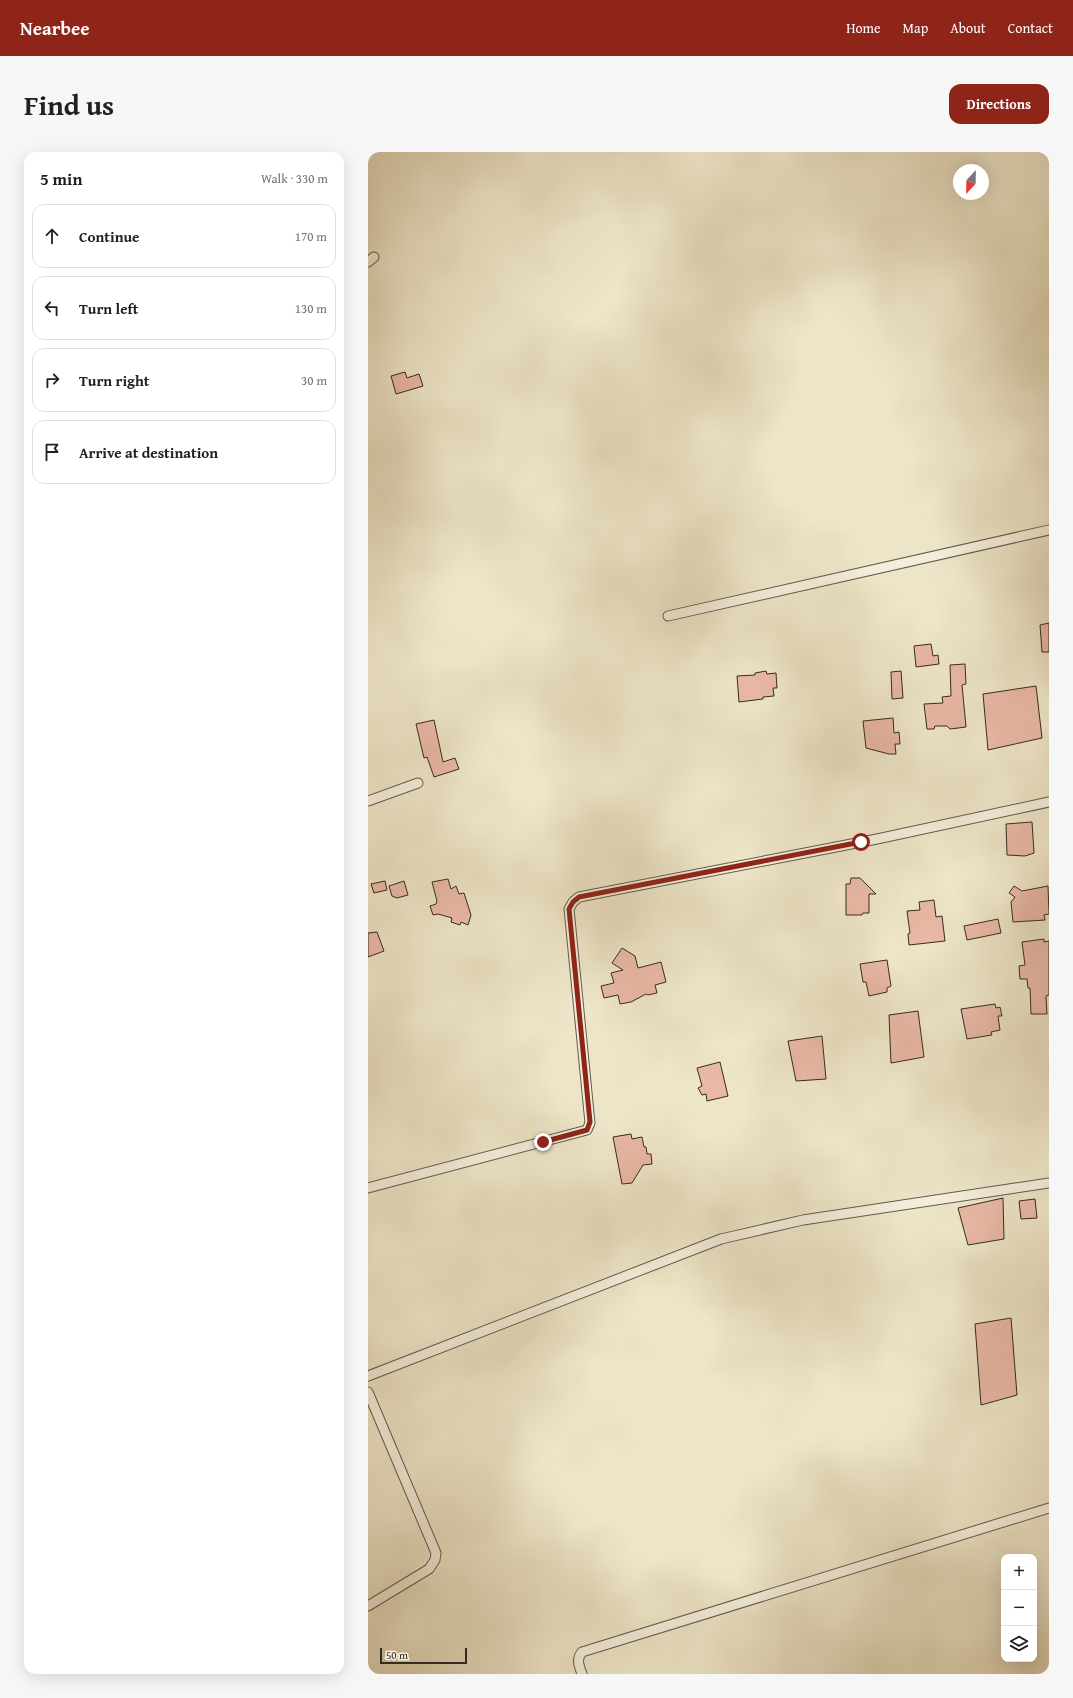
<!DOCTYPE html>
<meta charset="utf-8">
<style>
:root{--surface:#fff;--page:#f6f6f6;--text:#202124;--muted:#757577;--line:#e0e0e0;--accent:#8f2418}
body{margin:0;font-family:"Gentium Book Plus",serif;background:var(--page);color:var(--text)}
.controls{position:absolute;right:12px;bottom:12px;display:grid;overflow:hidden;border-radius:8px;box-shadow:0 4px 16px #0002}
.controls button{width:36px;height:36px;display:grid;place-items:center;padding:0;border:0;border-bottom:1px solid var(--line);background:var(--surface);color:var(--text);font:20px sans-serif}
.compass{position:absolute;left:585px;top:12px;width:36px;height:36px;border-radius:50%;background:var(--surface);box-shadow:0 4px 16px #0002;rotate:202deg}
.scale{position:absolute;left:12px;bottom:10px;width:87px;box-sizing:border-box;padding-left:4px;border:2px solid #352b21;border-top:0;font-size:11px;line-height:14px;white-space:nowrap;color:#352b21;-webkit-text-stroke:3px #f3eedb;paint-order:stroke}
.stop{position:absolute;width:12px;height:12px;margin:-9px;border:3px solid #8f2418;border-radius:50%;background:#fff}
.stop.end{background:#8f2418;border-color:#fff;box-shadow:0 1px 4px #0008}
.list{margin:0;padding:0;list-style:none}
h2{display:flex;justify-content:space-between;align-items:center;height:52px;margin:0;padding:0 16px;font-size:17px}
h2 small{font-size:13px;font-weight:400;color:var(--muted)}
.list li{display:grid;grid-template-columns:26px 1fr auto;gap:12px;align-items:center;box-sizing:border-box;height:64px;margin:0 8px 8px;padding:0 8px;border:1px solid var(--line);border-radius:12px}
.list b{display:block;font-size:15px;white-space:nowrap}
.list em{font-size:13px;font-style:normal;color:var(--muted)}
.icon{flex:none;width:22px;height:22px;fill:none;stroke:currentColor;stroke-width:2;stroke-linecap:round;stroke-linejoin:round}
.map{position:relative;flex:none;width:681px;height:1522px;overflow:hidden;border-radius:12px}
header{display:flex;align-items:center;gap:24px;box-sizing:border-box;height:56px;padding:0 20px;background:var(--accent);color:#fff}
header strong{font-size:19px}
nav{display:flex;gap:22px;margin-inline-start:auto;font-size:14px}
.intro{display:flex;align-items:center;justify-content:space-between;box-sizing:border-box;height:96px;padding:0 24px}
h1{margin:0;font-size:28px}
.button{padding:10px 18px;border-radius:12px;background:var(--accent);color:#fff;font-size:14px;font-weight:700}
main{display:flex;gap:24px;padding:0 24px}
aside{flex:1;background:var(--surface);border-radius:12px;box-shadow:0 4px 16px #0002}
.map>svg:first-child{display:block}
.building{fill:#e9b8a6;stroke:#352b21}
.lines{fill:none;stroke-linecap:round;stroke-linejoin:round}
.minor-casing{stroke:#635a4b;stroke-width:11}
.minor{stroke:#f3eedb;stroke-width:9}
.route{stroke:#8f2418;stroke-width:5}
</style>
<header>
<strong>Nearbee</strong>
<nav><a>Home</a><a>Map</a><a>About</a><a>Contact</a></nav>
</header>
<div class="intro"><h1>Find us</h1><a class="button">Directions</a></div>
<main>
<aside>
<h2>5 min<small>Walk · 330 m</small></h2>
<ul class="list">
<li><svg class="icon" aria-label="ahead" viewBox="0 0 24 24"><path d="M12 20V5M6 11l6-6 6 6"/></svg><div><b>Continue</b></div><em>170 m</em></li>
<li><svg class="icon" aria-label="left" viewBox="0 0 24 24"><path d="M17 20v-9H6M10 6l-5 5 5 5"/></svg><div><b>Turn left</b></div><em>130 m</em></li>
<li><svg class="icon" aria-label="right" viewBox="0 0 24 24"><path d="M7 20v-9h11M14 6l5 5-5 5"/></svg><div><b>Turn right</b></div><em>30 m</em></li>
<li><svg class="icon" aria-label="arrive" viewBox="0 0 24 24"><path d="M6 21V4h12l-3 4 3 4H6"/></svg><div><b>Arrive at destination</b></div></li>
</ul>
</aside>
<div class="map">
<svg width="681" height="1522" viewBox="0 0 681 1522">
<rect width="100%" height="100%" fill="#ede5c8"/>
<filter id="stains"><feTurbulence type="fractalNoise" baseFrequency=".005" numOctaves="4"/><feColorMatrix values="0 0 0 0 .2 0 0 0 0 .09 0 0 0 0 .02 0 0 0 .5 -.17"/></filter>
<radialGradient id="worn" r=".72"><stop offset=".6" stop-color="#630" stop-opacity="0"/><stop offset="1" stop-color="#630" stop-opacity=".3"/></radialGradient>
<path class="building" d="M37,220L39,226L51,222L55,234L28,242L23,224Z
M681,471V500H674L672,473Z
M563,492L565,504L570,503L571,512L548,515L546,494Z
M597,512L598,532L594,533L598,575L582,577L579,574H567L566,577H559L556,552L575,551L574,545L583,544L582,513Z
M398,519L399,522L408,521L409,536H405L406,544L395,545V547L371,550L369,524L387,523V521Z
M533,519L535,546L524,547L523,520Z
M668,534L674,586L620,598L615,542Z
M525,566L526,581L531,580L532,592H527L528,602H521L498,596L495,569Z
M66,568L75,610L87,606L91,617L66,625L59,605L56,606L48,572Z
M664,670L666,701L657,704L639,703L638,672Z
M483,726H492L508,742H501V761H495L494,763H478V732H482Z
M80,727L83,737L88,734L91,742L96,741L103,763L100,773L93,770L92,773L83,770L84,766L70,762L65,763L62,754L68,752L69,749L64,730Z
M17,729L19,738L6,741L3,732Z
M36,729L40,743L29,746L24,744L21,734Z
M646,734L654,739L680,734L681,762L676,763L677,768L645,770L643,750L647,745L641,741Z
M566,748L568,765L574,764L577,789L541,793L540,782L542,781L539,759L552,758L551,750Z
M630,767L633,781L599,788L596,774Z
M9,780L16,799L0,805V781Z
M676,787V790L681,789V843L678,844L679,862H663L662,836H660L659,827H652L651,814L657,813L654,790Z
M254,796L267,804L270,816L293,810L298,830L287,833L289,841L280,843L278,842L263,850L252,852L250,843L236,846L233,834L246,831L243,821L255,818L244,811Z
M519,808L523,834L519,836V840L501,844L498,830H495L492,812Z
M627,852L628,856L632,855L634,864H630L632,878L623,880L624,883L599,887L593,857Z
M550,859L556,905L523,911L521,863Z
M454,884L458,927L428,929L420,889Z
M352,910L360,944L339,949L338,942L334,943L330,936L334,934L329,916Z
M263,982L264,987L274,985L276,995H278L279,1002H283L284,1012L275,1013L264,1031L254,1032L245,985Z
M635,1046L636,1087L600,1093L590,1056Z
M667,1047L669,1066L653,1067L651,1049Z
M643,1166L649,1243L613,1253L607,1172Z"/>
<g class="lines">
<g class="minor-casing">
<path id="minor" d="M0,110L6,105
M300,464L681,378
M0,649L50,631
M0,1036L219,978L222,971L201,757L205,750L211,745L509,687L681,650
M0,1224L353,1087L435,1068L681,1031
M0,1240L68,1401L67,1408L61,1417L0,1454
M214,1522C211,1514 208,1507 214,1500L681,1356"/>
</g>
<use href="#minor" class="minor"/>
</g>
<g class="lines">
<path class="route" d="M175,990L219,978L222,970L201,757L205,750L211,745L493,690"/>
</g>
<rect width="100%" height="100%" filter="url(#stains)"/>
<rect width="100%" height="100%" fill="url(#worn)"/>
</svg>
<div class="controls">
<button>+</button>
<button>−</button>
<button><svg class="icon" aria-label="layers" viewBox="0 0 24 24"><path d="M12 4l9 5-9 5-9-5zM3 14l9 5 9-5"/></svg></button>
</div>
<svg class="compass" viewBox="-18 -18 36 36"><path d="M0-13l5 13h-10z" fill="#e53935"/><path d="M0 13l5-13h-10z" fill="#757577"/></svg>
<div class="scale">50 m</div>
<div class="stop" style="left:493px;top:690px"></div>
<div class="stop end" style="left:175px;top:990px"></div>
</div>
</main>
